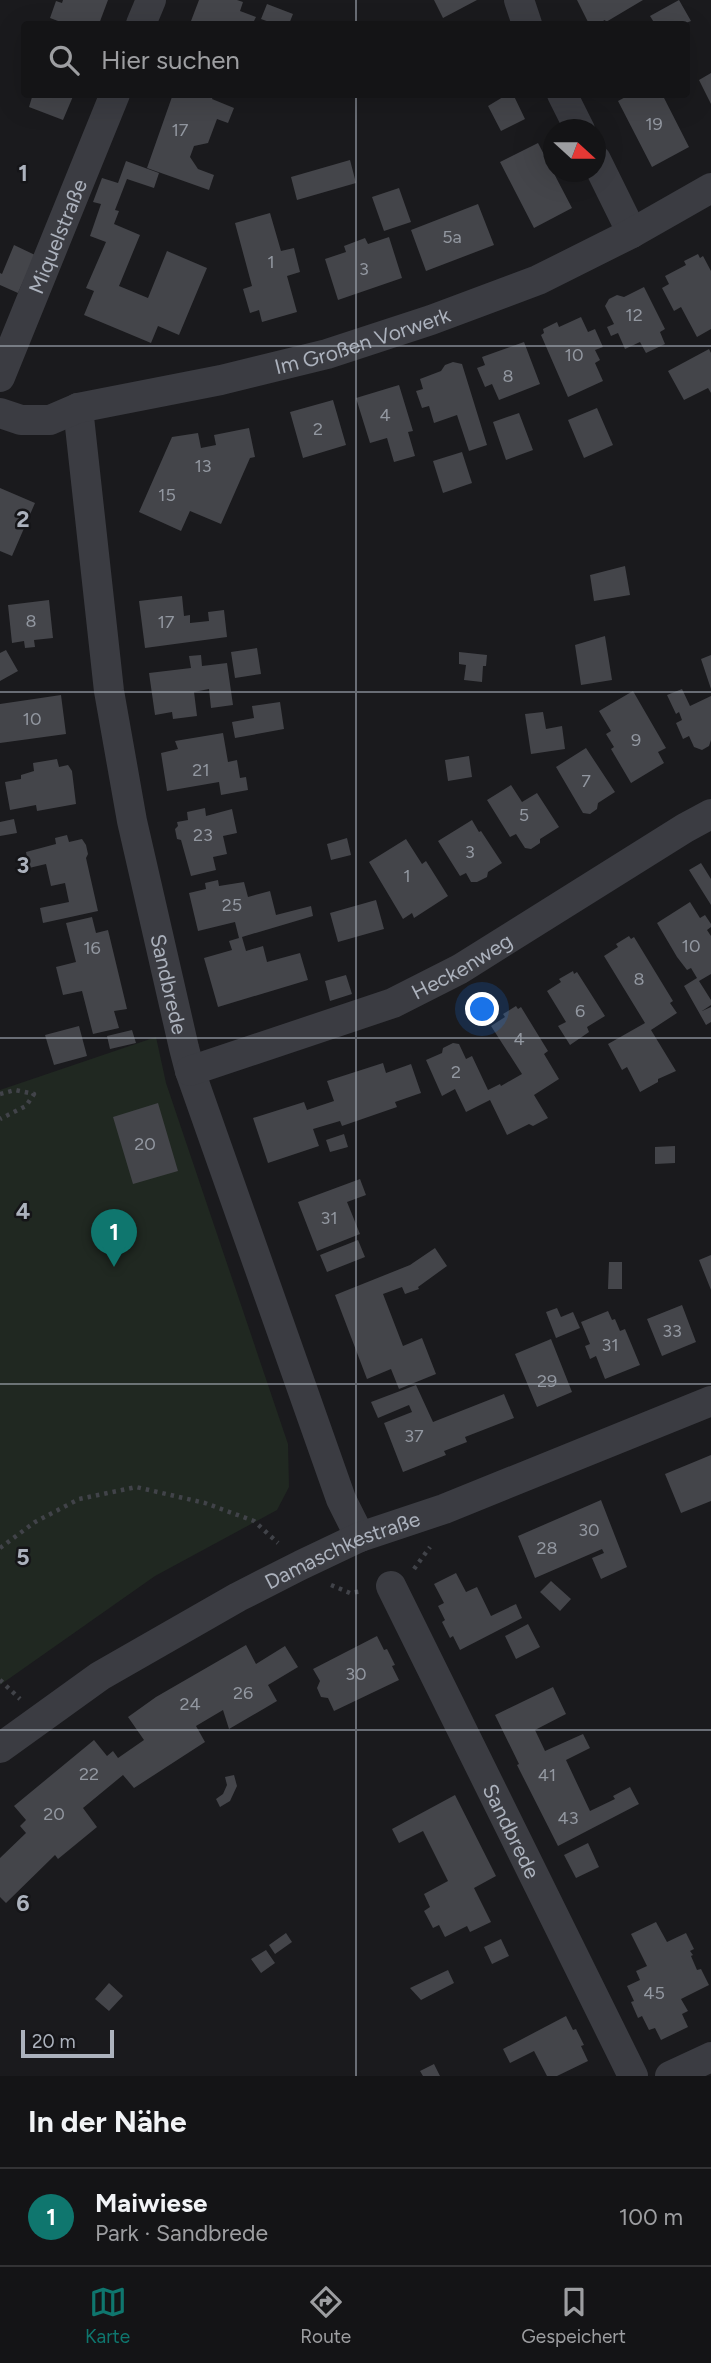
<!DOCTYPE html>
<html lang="de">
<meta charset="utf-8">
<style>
:root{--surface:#141416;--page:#1d1d1f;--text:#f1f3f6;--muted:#9d9ea1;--line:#333335;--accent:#0f766e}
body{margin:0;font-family:Figtree,sans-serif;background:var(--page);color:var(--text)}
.compass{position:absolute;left:543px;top:119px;width:63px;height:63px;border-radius:50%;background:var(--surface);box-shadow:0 7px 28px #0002;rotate:111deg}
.scale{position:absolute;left:21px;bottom:18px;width:93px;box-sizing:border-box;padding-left:7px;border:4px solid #acb2bd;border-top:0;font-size:19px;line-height:24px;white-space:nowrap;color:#acb2bd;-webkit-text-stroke:5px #151518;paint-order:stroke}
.you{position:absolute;left:483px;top:1010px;width:24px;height:24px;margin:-18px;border:5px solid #fff;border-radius:50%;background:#1a73e8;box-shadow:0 0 0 10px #1a73e833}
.badge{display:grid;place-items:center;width:46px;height:46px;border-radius:50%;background:var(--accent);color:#fff;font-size:23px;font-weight:700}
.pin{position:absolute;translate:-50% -58px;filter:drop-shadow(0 2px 4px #0008)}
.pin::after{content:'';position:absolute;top:37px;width:24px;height:21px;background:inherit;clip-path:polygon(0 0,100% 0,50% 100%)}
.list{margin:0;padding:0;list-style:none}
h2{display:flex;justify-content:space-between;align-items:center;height:91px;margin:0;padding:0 28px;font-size:30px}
h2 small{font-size:23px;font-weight:400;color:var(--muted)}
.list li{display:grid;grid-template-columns:46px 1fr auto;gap:21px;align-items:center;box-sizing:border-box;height:98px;padding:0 28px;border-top:2px solid var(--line)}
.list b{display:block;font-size:26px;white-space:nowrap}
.list p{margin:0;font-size:23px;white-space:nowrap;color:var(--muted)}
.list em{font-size:23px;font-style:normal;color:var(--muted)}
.icon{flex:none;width:38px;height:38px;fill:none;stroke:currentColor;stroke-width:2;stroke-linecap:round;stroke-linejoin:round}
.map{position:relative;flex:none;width:711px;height:2076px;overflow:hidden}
.search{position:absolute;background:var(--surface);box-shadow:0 7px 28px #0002;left:21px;right:21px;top:21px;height:77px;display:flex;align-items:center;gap:18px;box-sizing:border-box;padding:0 24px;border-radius:7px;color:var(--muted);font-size:26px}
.sheet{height:189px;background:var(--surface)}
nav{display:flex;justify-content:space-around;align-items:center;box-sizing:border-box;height:98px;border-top:2px solid var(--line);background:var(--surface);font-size:19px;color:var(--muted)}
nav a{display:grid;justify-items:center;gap:4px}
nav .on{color:var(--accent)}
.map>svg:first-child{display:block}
.green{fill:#202821}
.building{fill:#44454a}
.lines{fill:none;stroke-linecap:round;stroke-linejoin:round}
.path{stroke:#414349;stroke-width:4.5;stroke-dasharray:3.5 5;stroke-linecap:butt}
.minor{stroke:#3b3c42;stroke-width:30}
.grid{fill:none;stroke:#acb2bd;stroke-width:2;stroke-opacity:0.55}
.labels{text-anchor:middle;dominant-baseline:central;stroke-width:5;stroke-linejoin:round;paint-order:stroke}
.number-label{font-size:18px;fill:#9297a0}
.street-label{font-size:21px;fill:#acb2bd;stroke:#151518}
.grid-label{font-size:23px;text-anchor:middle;font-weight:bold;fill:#acb2bd;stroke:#151518;stroke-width:5;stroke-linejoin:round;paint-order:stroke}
</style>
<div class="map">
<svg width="711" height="2076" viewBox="0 0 711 2076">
<rect width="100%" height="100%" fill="#1a1a1d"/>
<path class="green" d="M156,1037L166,1083L288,1444L289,1487L277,1510L155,1576L0,1685V1090Z"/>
<path class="building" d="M63,0H108L99,24H66L50,18L56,1L62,3Z
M199,0H237L243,2L240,11L256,17L254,21L256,22V24H202L191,21Z
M434,0H477L443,18Z
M577,0H643L606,22L605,20L597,24H589Z
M679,0L691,21L683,24H655L650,16Z
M267,4L293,14L289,24H275L261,19Z
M711,73V104L699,80Z
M33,94H74L63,120L29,107Z
M173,94H214L212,99L234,108L228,123L217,119L208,143L194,146L190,157L198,169L214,175L209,190L147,168Z
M508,94H513L525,119L501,131L488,106Z
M631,94H662L689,147L652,167L618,101Z
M538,143L572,208L534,228L500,162Z
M350,160L356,183L297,200L291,177Z
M126,161L159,173L154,188L127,179L115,210L119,211L114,224L140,235L119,286L148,298L167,251L207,268L179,335L158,326L151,343L84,315L94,291L86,288L106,242L90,236L101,204L93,202L102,178L118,183Z
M399,188L411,222L384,231L372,197Z
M478,204L494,245L426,271L411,230Z
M270,213L281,251L294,248L300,272L287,276L297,312L262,322L259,310L250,313L243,289L252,286L235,223Z
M389,237L402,278L338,300L325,259L346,252L344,246L365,238L368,244Z
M14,245L35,255L18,293L0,285V273L2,274Z
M698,254L700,258L703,256L711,271V329L697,337L681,307L674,311L662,288L669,284L665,276L686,265L684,261Z
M644,287L665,329L660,332L665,344L646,353L640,342L625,349L618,333L611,336L607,327L614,324L605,306L609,299L617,295L624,297Z
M581,317L588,332L595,329L603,347L595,350L600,360L595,363L603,381L568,397L541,335L544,333L543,329L557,322L559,327Z
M524,342L540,384L499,400L492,384L485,387L477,368L485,365L482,357Z
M709,349L711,353V393L708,388L684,400L668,371Z
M453,362L462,364L487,445L469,451L457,415L434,423L429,406L422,408L416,391L423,389L420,379L441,371L445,365Z
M399,385L413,431L408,432L415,456L394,462L387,438L370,443L356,398Z
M333,400L346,445L303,458L290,412Z
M597,408L613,445L584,458L568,420Z
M519,413L533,450L506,460L493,422Z
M249,428L255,457L250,458L221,524L190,511L181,531L139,512L172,437L198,433L201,448L216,445L214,435Z
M462,452L472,483L443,493L433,461Z
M0,488L35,503L12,556L0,551Z
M625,566L630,595L594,601L590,575Z
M182,596L184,616L190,615V623L209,621L208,612L224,610L227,637L145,648L139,601Z
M49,600L53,638L34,640L35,647L25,648L24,641L12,643L8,605Z
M605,636L612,680L581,685L575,645Z
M257,648L261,674L235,678L231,652Z
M6,650L18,671L0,681V653Z
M459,652L487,655L486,666H483L482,682L464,680L466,665L459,664Z
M201,655L202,666L227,663L233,705L211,708L209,689L194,692L197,716L173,719L172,712L155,715L149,673L191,668L189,656Z
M711,655V689L701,659Z
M682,689L690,706L711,696V740L709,746L702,750L694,747L689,736L683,739L676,723L682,720L679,712L676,714L667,695Z
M633,691L666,748L658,752L664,763L631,783L611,749L614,747L606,734L611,731L599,711Z
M61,695L66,734L0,743V704Z
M280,702L284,729L235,738L232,722L254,718L252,706Z
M543,712L546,729L562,726L565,749L531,754L525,714Z
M223,733L228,762L237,760L240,778L246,777L248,790L221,795L219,782L167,791L161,753L178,749L175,741Z
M586,748L615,792L598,803L597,809L590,814L583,813L556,767Z
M469,756L472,777L448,781L445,760Z
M57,759L59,767L68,765L72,771L76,804L37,811L36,805L10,810L5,782L21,779V775L34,771L33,763Z
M511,785L522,802L537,793L559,827L540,839V843L531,849L525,848L516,834L510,837L487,800Z
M205,808L206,816L232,809L237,833L223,836L227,854L213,857L216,870L191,876L181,840L177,839L175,829L178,826L177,822L188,820L187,812Z
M14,819L17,833L0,836V822Z
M472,820L479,832L481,831L502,863L488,872L487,877L477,882H471L466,873L460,876L438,841Z
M67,835L69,842L82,839L86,845L88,854L86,858L98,911L43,923L40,908L69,902L65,883L51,886L46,864L29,868L26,852L56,844L55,838Z
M347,838L351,855L331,860L327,844Z
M406,839L422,864L426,861L448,896L414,918L412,913L403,919L369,862Z
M701,863L711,879V905L689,870Z
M218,880L219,886L244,882L248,897L270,891L276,915L311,906L313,916L242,937L246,951L263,946L267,962L300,953L308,980L218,1007L204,958L232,950L229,941L239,938L235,922L198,931L189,893L206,889L205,883Z
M376,900L384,929L338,942L330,913Z
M690,902L700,918L705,915L711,924V927L707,930L711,936V974L699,981L711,1000V1005L702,1011L711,1007V1022L706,1025L684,986L697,978L691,968L687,970L677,957L657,923Z
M92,917L96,933L108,930L127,1009L114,1011L119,1028L93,1034L82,991L63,995L56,967L76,962L66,923Z
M629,936L631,939L634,937L673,1001L670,1003L677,1013L651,1030L676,1071L658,1079V1082L640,1092L627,1067L622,1070L608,1044L645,1023L604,956L618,947L616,944Z
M573,971L574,974L577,972L605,1016L587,1027L589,1032L570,1045L558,1026L566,1022L547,991L561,982L559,979Z
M346,975L352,994L330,1001L325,981Z
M516,1006L518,1009L521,1007L548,1051L544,1054L559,1079L534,1095L548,1118L533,1126L529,1124L507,1135L490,1100L466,1112L455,1089L442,1096L426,1060L442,1053L443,1048L453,1043L459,1044L466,1059L472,1056L488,1090L500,1084L501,1086L522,1074L491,1026L505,1017L503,1014Z
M79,1026L87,1056L54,1065L45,1035Z
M132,1030L136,1043L110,1049L107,1036Z
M383,1063L386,1073L411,1064L421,1093L395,1102L397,1107L342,1126L340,1121L313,1129L319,1146L268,1163L253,1118L304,1102L307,1110L334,1101L327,1081Z
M158,1103L178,1171L133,1184L113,1117Z
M344,1134L348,1147L330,1152L326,1140Z
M675,1146V1163L655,1164V1147Z
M360,1179L366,1195L347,1202L360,1234L317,1251L298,1202Z
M358,1240L365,1257L327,1272L320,1255Z
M435,1248L447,1266L418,1287L419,1289L405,1294L402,1287L383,1294L403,1346L422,1338L436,1374L399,1389L391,1369L367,1379L335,1295L410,1265Z
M711,1255V1290L699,1260Z
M609,1262H622V1289H608Z
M682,1305L696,1342L662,1356L647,1319Z
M557,1308L561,1317L573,1312L580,1328L556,1338L546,1312Z
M608,1311L612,1320L615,1319L620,1331L625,1329L640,1365L605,1379L596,1356L590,1359L585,1346L590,1344L581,1322Z
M551,1339L572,1392L537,1407L515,1354Z
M416,1385L433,1422L504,1394L514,1418L465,1437L467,1442L444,1451L446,1455L403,1472L384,1423L412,1412L409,1405L378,1418L371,1402Z
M711,1455V1501L681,1513L665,1474Z
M601,1500L627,1567L601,1579L592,1558L604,1553L602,1549L535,1578L518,1536Z
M456,1573L466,1592L477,1587L491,1616L516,1604L522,1618L460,1650L453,1636L450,1638L442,1622L445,1620L438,1606L444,1603L434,1584Z
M551,1581L571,1599L560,1611L540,1592Z
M528,1624L540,1647L516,1659L505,1636Z
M377,1636L384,1650L387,1649L395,1665L392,1666L399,1680L334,1711L328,1698L321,1697L317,1688L320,1681L313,1669Z
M246,1645L256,1664L285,1646L298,1667L268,1685L277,1701L229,1729L223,1710L196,1726L205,1742L134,1788L123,1775L83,1808L97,1827L58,1859L55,1855L6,1903L0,1897V1858L26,1833L20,1826L26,1820L14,1806L94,1740L107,1756L113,1751L118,1758L144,1740L128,1717L156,1697Z
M553,1687L566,1714L535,1730L545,1751L583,1734L590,1748L566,1760L590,1811L615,1799L613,1796L630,1787L639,1804L558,1846L517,1765L519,1764L495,1715Z
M234,1775L237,1786L230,1801L220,1807L216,1799L223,1794L227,1785L225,1777Z
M455,1795L496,1876L474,1888L491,1922L470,1932L467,1926L445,1937L439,1925L433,1928L424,1911L430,1907L424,1894L448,1881L423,1831L399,1843L392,1829Z
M588,1843L599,1867L576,1878L564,1855Z
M656,1922L667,1942L686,1933L694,1949L690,1951L693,1955L691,1956L697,1970L701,1969L709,1985L681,1999L688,2011L682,2014L688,2027L661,2040L655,2028L649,2030L642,2016L638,2018L631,2002L634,2001L627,1986L640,1980L636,1971L647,1966L631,1934Z
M286,1933L292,1942L275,1954L269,1945Z
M501,1939L509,1956L492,1964L484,1947Z
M266,1950L275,1963L261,1973L251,1959Z
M448,1970L454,1983L421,2000L410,1988Z
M109,1983L123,1996L109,2011L95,1999Z
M566,2016L573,2030L576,2029L584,2045L581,2046L588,2061L557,2076H547L534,2051L510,2063L503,2049Z
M434,2064L440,2076H423L420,2071Z"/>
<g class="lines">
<path class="path" d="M0,1094L15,1090L34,1094L26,1106L0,1119
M0,1548L35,1522L79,1499L136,1487L205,1503L254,1521L278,1543
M414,1569L430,1547
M331,1585L350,1593L363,1591
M0,1680L20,1699"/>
<g class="minor">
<path d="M519,0L527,24"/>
<path d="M141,24L151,0"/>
<path d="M562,94L580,130"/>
<path d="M596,160L632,233"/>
<path id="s1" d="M0,377L115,94"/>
<path id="s2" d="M78,408L109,691L132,821L184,1048L190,1071L341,1499L360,1537"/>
<path id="s3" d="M0,413L21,420H50L78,408L221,380L327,354L431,320L538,280L632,233L711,188"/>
<path id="s4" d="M190,1071L393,1003L460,969L685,828L711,814"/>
<path id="s5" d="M391,1586L633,2076"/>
<path id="s6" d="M0,1748L100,1676L238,1597L301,1565L360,1537L444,1509L711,1401"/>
<path d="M670,2076L711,2057"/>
</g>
</g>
<path class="grid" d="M356,0V24M356,94V2076M0,346H711M0,692H711M0,1038H711M0,1384H711M0,1730H711"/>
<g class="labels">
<g class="number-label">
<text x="654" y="124">19</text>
<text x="180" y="130">17</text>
<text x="452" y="237">5a</text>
<text x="271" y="262">1</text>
<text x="364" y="269">3</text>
<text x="634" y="315">12</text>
<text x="574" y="355">10</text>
<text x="508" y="376">8</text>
<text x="385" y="415">4</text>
<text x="318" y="429">2</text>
<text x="203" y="466">13</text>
<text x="167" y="495">15</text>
<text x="31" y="621">8</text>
<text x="166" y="622">17</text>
<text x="32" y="719">10</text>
<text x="636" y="740">9</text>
<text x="201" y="770">21</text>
<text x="586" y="781">7</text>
<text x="524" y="815">5</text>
<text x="203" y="835">23</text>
<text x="470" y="852">3</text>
<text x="407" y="876">1</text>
<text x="232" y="905">25</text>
<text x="691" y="946">10</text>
<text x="92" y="948">16</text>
<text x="639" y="979">8</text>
<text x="580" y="1011">6</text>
<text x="519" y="1039">4</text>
<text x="456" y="1072">2</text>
<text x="145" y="1144">20</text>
<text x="329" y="1218">31</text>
<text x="672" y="1331">33</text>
<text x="610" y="1345">31</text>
<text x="547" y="1381">29</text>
<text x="414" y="1436">37</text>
<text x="589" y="1530">30</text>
<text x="547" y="1548">28</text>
<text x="356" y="1674">30</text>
<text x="243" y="1693">26</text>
<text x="190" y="1704">24</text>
<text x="89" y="1774">22</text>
<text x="547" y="1775">41</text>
<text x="54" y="1814">20</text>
<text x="568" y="1818">43</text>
<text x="654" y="1993">45</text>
</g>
<g class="street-label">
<text stroke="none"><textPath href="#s1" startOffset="152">Miquelstraße</textPath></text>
<text stroke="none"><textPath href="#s3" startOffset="374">Im Großen Vorwerk</textPath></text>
<text stroke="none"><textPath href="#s4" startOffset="292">Heckenweg</textPath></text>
<text stroke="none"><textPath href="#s2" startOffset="584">Sandbrede</textPath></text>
<text stroke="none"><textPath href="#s6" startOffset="397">Damaschkestraße</textPath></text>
<text stroke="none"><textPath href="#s5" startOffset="273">Sandbrede</textPath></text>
</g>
</g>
<g class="grid-label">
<text x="23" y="181">1</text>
<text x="23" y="527">2</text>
<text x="23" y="873">3</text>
<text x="23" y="1219">4</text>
<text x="23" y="1565">5</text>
<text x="23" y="1911">6</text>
</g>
</svg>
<svg class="compass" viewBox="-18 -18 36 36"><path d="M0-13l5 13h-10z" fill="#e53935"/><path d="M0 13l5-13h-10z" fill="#9d9ea1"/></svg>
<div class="scale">20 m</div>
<div class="you"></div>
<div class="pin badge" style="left:114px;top:1267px">1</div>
<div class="search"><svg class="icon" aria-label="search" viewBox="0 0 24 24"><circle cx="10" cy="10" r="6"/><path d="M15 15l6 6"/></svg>Hier suchen</div>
</div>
<section class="sheet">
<h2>In der Nähe<small></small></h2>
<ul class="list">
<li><span class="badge">1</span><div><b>Maiwiese</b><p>Park · Sandbrede</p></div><em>100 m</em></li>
</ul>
</section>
<nav>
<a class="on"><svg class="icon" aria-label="map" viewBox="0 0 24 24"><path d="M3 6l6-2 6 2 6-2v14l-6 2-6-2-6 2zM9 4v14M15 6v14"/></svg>Karte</a>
<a><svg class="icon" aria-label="directions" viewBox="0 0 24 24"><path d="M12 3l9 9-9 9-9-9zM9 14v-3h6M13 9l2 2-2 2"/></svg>Route</a>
<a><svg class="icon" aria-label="saved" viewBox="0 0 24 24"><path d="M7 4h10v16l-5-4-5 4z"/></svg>Gespeichert</a>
</nav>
